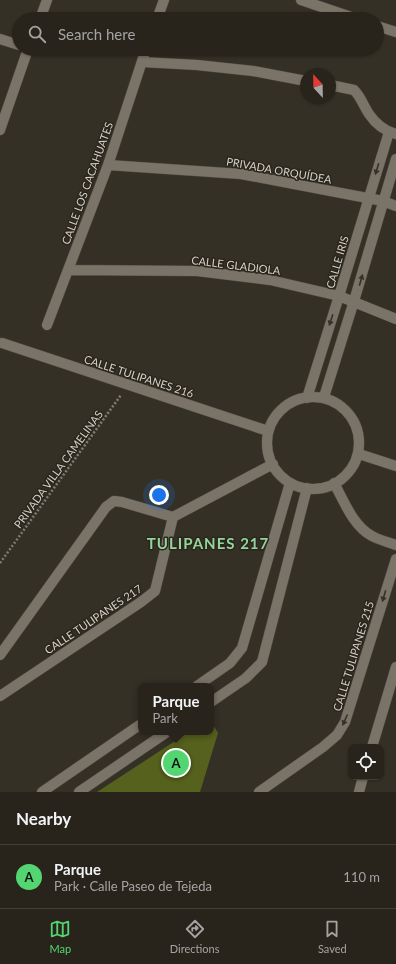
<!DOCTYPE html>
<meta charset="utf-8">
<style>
:root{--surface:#28241c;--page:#343029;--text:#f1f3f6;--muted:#a5a4a3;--line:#44413b;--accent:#53d672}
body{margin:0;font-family:Lato,sans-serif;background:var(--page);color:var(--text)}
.controls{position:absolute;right:12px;bottom:12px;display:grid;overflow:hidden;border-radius:8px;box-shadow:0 1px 3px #0004}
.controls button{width:36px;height:36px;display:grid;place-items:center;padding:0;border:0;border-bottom:1px solid var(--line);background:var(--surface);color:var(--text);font:20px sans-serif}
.compass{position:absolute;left:300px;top:68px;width:36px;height:36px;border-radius:50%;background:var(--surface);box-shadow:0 1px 3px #0004;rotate:338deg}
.you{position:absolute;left:159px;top:495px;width:14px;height:14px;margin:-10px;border:3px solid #fff;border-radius:50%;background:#1a73e8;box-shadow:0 0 0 6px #1a73e833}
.badge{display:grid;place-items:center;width:26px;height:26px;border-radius:50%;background:var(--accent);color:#111;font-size:13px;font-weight:700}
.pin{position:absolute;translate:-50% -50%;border:2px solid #fff;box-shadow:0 1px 4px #0006}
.popup{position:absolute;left:138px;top:683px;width:76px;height:52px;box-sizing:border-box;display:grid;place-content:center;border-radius:8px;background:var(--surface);filter:drop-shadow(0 1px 3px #0005);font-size:13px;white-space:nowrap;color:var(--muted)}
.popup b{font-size:15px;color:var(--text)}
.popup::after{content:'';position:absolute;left:50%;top:100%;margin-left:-8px;border:8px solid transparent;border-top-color:var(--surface)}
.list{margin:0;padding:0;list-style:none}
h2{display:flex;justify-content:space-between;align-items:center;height:52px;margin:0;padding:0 16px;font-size:17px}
h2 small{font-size:13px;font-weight:400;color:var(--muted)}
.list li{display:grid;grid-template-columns:26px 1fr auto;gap:12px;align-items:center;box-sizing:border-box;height:64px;padding:0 16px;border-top:1px solid var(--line)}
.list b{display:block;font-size:15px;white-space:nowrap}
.list p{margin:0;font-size:13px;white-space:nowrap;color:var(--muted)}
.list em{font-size:13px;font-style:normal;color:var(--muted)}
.icon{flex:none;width:22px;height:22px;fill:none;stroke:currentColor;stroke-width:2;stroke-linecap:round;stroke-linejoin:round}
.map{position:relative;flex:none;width:396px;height:792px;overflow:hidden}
.search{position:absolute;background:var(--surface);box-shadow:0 1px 3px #0004;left:12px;right:12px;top:12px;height:44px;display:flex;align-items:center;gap:10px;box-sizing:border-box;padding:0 14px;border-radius:22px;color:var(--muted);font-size:15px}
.sheet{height:116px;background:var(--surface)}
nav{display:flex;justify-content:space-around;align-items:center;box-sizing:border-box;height:56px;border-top:1px solid var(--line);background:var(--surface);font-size:11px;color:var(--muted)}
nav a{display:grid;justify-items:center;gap:2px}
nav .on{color:var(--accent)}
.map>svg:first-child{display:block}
.green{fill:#55611c}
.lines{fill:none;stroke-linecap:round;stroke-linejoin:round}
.street-casing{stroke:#504c43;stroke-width:11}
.path{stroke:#807c74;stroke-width:2.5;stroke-dasharray:2 2;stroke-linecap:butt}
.street{stroke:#7a7468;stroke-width:10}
.oneway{fill:#373227}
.labels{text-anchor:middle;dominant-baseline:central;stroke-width:3;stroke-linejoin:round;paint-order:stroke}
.street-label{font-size:11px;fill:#d4d1ca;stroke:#2b261c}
.district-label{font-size:15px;font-weight:bold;letter-spacing:1px;fill:#94d49d;stroke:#2b261c}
</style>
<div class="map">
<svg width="396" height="792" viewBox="0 0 396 792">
<rect width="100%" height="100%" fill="#353026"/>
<path class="green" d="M211,721L218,733L200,792H97L189,732H211Z"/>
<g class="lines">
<g class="street-casing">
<path id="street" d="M301,0L357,19
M40,19L47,0
M157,19L164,0
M377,26L396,32
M0,39L19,45
M142,62L197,65L253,71L306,81
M330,85L354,90C361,97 363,105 369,114C375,123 385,131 396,134
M0,130L28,49
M108,165L241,174L383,201L396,206
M68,270L197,271L270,280L339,296L396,319
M47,325L108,165L146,49
M2,343L268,431
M324,397L354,301L396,159
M267 443a46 46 0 1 1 92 0a46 46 0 1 1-92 0Z
M307,398L339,296L389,132
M359,454L396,466
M334,483C344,501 353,526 372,536C379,540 388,542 396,545
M0,655L106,507L114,501L122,502L173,517L273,464
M197,686L230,663L242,648L290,483
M0,696L141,602L155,591L173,517
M211,702L246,678L262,662L307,488
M372,747L396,667
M42,792L141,724
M79,792L167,732
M259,792L323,747L337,735L345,722L396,559
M359,792L363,777"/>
</g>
<path class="path" d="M0,563L121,395"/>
<use href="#street" class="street"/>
</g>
<defs><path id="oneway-solid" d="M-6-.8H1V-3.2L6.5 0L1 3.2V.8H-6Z"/></defs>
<g class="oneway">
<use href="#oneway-solid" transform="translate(377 169) rotate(107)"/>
<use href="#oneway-solid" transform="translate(361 280) rotate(-74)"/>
<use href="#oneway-solid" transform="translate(331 320) rotate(108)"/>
<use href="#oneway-solid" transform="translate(384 596) rotate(107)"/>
<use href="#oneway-solid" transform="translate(345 720) rotate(114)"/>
</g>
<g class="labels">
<g class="street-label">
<text transform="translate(279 170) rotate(10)">PRIVADA ORQUÍDEA</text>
<text transform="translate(87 183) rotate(-70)">CALLE LOS CACAHUATES</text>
<text transform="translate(337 262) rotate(-74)">CALLE IRIS</text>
<text transform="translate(236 265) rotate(7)">CALLE GLADIOLA</text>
<text transform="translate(139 376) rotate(18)">CALLE TULIPANES 216</text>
<text transform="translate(58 469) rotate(-54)">PRIVADA VILLA CAMELINAS</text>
<text transform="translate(93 619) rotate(-34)">CALLE TULIPANES 217</text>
<text transform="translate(353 656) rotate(-73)">CALLE TULIPANES 215</text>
</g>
<g class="district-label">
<text x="208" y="543">TULIPANES 217</text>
</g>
</g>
</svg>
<div class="controls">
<button><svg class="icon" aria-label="locate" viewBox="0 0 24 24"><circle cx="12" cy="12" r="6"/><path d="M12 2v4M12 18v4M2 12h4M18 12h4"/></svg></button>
</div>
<svg class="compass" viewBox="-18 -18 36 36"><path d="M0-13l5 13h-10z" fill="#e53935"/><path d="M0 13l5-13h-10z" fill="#a5a4a3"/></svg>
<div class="you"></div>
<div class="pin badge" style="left:176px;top:763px">A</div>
<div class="popup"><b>Parque</b>Park</div>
<div class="search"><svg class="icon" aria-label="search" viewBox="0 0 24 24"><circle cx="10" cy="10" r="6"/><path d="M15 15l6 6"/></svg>Search here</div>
</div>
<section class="sheet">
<h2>Nearby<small></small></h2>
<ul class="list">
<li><span class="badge">A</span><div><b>Parque</b><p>Park · Calle Paseo de Tejeda</p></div><em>110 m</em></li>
</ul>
</section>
<nav>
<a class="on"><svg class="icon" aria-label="map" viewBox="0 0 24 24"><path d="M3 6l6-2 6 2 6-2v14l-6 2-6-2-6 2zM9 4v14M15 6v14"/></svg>Map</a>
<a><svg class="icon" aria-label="directions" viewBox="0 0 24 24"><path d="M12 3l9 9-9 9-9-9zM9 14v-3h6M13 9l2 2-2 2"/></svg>Directions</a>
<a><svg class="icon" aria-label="saved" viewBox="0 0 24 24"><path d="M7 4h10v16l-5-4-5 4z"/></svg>Saved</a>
</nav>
